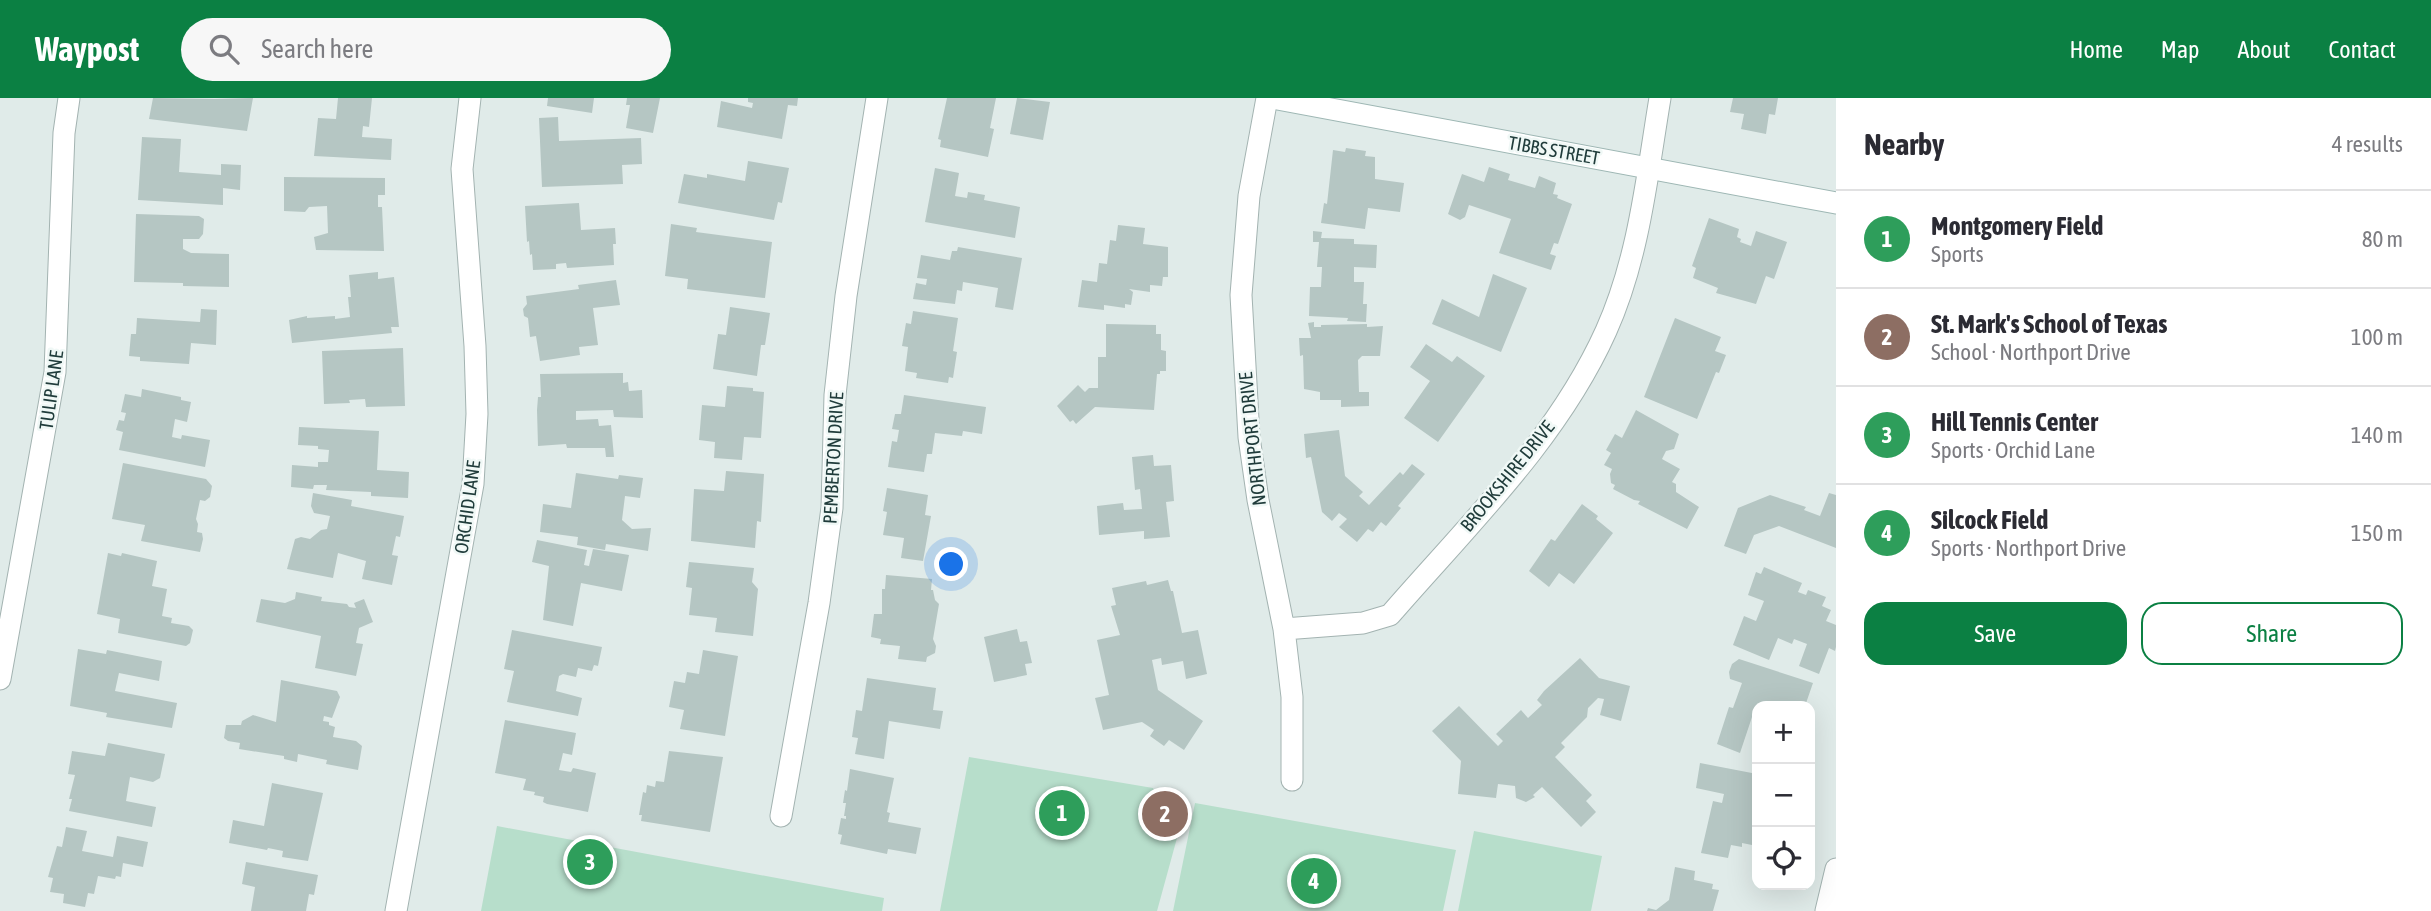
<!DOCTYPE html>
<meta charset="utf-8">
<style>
:root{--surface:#fff;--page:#f7f7f7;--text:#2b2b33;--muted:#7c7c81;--line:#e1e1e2;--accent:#0b8043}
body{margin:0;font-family:"Asap Condensed",sans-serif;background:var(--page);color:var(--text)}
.controls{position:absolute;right:21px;bottom:21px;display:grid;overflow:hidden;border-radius:14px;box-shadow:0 7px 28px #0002}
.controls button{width:63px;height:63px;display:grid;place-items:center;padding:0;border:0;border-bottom:2px solid var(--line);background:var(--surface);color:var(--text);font:35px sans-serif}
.you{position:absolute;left:952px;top:467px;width:24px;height:24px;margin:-18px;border:5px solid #fff;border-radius:50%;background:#1a73e8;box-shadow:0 0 0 10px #1a73e833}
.badge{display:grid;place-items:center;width:46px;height:46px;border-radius:50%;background:var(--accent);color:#fff;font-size:23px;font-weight:700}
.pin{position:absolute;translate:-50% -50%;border:4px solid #fff;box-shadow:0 2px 7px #0006}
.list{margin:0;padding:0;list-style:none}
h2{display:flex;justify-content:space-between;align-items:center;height:91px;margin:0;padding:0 28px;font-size:30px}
h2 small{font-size:23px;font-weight:400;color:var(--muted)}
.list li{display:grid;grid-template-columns:46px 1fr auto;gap:21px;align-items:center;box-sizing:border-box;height:98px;padding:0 28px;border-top:2px solid var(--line)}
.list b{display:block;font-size:26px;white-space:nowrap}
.list p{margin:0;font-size:23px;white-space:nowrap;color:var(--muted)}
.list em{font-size:23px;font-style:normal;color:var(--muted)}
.actions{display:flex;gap:14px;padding:21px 28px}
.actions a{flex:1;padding:16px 0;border:2px solid var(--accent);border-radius:21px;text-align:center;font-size:24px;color:var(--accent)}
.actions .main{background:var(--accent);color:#fff}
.icon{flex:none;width:38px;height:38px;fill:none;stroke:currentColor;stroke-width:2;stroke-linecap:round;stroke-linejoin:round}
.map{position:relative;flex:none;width:1836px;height:813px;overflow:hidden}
header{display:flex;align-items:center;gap:42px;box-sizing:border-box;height:98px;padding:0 35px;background:var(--accent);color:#fff}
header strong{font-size:33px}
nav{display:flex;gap:38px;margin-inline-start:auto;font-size:24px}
.search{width:490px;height:63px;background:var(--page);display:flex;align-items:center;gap:18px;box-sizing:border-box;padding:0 24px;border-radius:38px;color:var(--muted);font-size:26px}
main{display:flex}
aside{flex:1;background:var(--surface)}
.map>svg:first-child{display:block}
.green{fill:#b7decb}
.building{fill:#b5c6c3}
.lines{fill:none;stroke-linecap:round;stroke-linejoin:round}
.street-casing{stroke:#a3b3b1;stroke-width:23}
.secondary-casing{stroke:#9eb7b4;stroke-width:23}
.street{stroke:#fff;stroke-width:21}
.secondary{stroke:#fff;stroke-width:21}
.labels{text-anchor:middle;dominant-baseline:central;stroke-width:5;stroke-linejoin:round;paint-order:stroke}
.street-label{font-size:19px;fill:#203c3b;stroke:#f0f8f6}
</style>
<header>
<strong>Waypost</strong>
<div class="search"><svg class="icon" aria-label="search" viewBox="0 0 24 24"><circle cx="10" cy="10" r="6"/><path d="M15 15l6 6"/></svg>Search here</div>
<nav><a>Home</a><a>Map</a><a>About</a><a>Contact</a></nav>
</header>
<main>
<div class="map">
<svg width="1836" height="813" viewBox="0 0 1836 813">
<rect width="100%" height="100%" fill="#e0ebe9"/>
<path class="green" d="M969,659L1153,690L1177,740L1157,813H940Z
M1195,705L1456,752L1443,813H1173Z
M497,728L884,800L882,813H481Z
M1474,733L1602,758L1591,813H1458Z"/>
<path class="building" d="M153,0L215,1L253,0L247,33L149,21Z
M338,0H372L369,29L363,28L362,39L392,41L391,62L314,58L318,20L336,21Z
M548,0H594L592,15L547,8Z
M627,0H660L653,35L626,30L630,7H626Z
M748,0H798L797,8L788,7L782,41L717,29L721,3L752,10L753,5L748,4Z
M947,0H996L990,30L994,31L988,59L940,49L941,42L938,41Z
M1017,0L1050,4L1043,42L1010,36Z
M1733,0H1778L1775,17L1769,16L1766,36L1741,31L1744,16L1730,14Z
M558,19L559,43L641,40L642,66L622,67L623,86L542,89L539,20Z
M142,39L181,41L179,74L221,77V66L241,67L240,92L223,90V107L138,102Z
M1346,50L1366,53L1365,58L1375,59V81L1404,85L1400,114L1368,110L1365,131L1321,125L1324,105L1327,106L1333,52L1345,54Z
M748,63L789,70L782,105L778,104L774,122L678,105L684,76L707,80V76L745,83Z
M1489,69L1510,76L1508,82L1535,90L1539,78L1556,85L1553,96L1558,97L1557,100L1572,106L1558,146L1554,145L1550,156L1556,158L1551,172L1499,155L1511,121L1469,107L1465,119L1460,122L1448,116L1462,76L1484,84Z
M935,70L959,75L955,98L967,100L968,94L985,97L984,102L1020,109L1015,140L925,124Z
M284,79L385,80V97H378V109H382L384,153L316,152L314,139L328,135L327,108L309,109L305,114L284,113Z
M579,105L581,132L615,130L616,146H613L614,167L567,170L566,165L556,166V171L533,172L532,156L530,157L529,143L527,144L525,108Z
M136,116L199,118L204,121L203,136L199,141H183V151L191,155L229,156V189L183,188V185L134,184Z
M1709,120L1739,131L1737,139L1741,141L1740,144L1751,148L1756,133L1787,144L1774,181L1766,178L1756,206L1716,195L1718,190L1693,180L1696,170L1692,168Z
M671,126L697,130L696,134L772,144L765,200L687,191L688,181L665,178Z
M1118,127L1145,130L1143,146L1168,149V179H1163L1162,188L1150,187V194L1129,191L1133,194L1131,207L1125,206V210L1104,207V212L1078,209L1082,182L1097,184L1099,165L1107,166L1110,142L1116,143Z
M1313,133L1322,134L1321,140L1354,141V146L1377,147L1376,170L1354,169V184H1364L1363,206H1367L1366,224L1347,223L1348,220L1309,218L1310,189H1321L1322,169H1317L1319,144H1313Z
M958,149L1022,160L1013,212L995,209L998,190L963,184L962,193L957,192L955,206L913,201L916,185L926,187L927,181L917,180L921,157L950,162L952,153H957Z
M378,174V181L394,179L399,229H391L392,235L292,245L289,222L307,218V220L335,218V221L350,219L348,199H351L349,177Z
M1493,176L1527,190L1501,254L1432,226L1442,201L1479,219Z
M616,182L620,207L593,210L598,247L579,249L580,257L540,263L536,238L530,239L528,220L524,218L523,211L527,206L526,198L579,191L578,187Z
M730,209L770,215L765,247H761L757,278L713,271L718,236L726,237Z
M201,211L217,212L216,247L191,245L189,266L140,263V259L129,258L131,236H136L137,220L200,224Z
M913,213L958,220L953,253L957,254L953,280L949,279L948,285L916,280L917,275L905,273L908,249L902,248L906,225L911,226Z
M1675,220L1721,239L1715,253L1726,257L1719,275L1716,274L1697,321L1644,299Z
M1314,224V229H1321V227L1367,226V229L1383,228L1380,258H1362L1358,262L1359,294H1369V308L1341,309V302H1320V294L1304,291L1303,257L1300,258L1299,240H1311L1308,225Z
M1106,226L1156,227V236H1161V252L1166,253V273H1160V276H1157L1154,312L1095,309L1076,326L1073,322L1070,324L1057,308L1078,287L1085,294L1089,290H1098V259H1106Z
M1426,246L1452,264L1457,258L1485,278L1438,344L1404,320L1430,283L1410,269Z
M403,250L405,308L366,309L365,301L349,302L350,305L324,306L322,253Z
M623,275V285L628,284L629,293L642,292L643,320L614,319L613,312L576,313V322L598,321L599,328L611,327L614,359H606L605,350H567L566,346L538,348L537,312L538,299H541L540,276Z
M727,288L753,290V293L764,294L761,340L744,339L742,362L714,360L715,344L699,342L702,307L725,309Z
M142,291L181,299V302L191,304L187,324L175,321L172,339L181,341L182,337L210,342L205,369L119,352L123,334L116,332L119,322L124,323L126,315L121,314L125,296L141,299Z
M904,297L986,309L982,336L963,333L962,338L935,335L932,356H927L924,374L888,369L892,343L897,344L899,332L892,331L895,316H901Z
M1636,312L1679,336L1674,351L1666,353L1662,361L1680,371L1672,384L1676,386V394L1699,409L1687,431L1638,406L1640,403L1634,402L1613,391L1615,387L1611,385L1610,376L1612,371L1604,367L1611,355L1606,352L1615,336L1622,340Z
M299,329L379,333L377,372L409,374L408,400L371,398V394L326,392L327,387H314L313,391L291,389L292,367L318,369V364H328L329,352L318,351V348L298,347Z
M1339,332L1345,378L1363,394L1359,398L1369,407L1400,374L1403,377L1412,366L1425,376L1398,408L1401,410L1386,428L1381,424L1373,434L1368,431L1357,444L1339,429L1347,421L1339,415L1332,423L1322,414L1311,359L1306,360L1304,336Z
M1153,357L1154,368L1171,367L1174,403L1166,404L1170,439L1144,441V433L1099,437L1097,408L1123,405L1124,412L1142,411L1140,391L1135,392L1132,359Z
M123,365L206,381L212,388L210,399L205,403L200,402L196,421L198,426L197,434L202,435L203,441L200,454L141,443L145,427L112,421Z
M726,373L764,376L761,424L757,423L755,450L691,443L694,391L724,393Z
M576,375L618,381L619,377L643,380L640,400L625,398L622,422L632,431L651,430L648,453L606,446L605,452L577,447L578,439L540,434L543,406L571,410Z
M887,390L928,397L925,417L931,418L923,463L901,460L904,440L883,437L887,414L883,413Z
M313,395L352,402L351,408L404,418L400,439L396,438L392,457L398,458L392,487L362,481L366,463L338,455L333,480L287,471L295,441L301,439L310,441L321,432L327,431L330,418L314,415L311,408Z
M1829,395L1836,397V450L1779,428L1754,437L1746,456L1724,448L1738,410L1770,397L1806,409L1804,412L1820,418Z
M1582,406L1598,418L1596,421L1613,435L1574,486L1559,475L1549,489L1529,473L1551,441L1555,443Z
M537,442L587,452L584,467L589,468L593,451L629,457L622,493L581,485L573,528L543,522L549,468L532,464Z
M108,455L121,458L122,455L157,463L152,488L167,491L162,518L172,520L171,525L189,528L193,532L190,545L186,548L118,535L120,521L97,516Z
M689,464L754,470L752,484L758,491L753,538L715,534L717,520L689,517L692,490L686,489Z
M1764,469L1802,485L1798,494L1806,497L1808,492L1826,499L1822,508L1831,512L1826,523L1836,527V549L1835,553L1829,550L1819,576L1799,568L1807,546L1794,541L1792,546L1778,540L1769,562L1733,547L1744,518L1756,523L1764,503L1748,497L1756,474L1761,476Z
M886,477L932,481L931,492H933L935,502L939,506L933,541L936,548L935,555L927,559L926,564L898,561L900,548L880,546L881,541L871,539L874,516H882V491H885Z
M1168,482L1171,493H1173L1182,535L1198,532L1207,576L1186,581L1183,563L1162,567L1161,560L1152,562L1158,592L1203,623L1184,652L1169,642L1164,648L1150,638L1154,632L1142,624L1103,632L1095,600L1109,597L1097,542L1120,537L1111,508L1116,507L1112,490L1146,483L1147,487Z
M296,494L322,499L321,503L347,506L349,509L356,510L354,505L364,501L373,524L359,530L356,545L363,546L356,578L315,570L321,538L256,524L261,501L285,505L295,501Z
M1017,531L1020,544L1027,543L1032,565L1025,566L1027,577L994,584L984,539Z
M512,532L602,549L598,568L594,567L592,573L578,570L576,579L563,576L559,578L556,593L582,600L578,618L507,604L514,573L504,571Z
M78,551L106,556L107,552L162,563L159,583L119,575L115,593L177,605L172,630L106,619L107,615L70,608Z
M703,552L738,558L725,638L680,631L684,612L669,609L674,583L685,585L687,574L699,576Z
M1580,560L1599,580L1630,588L1621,623L1600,617L1604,601L1598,600L1588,610L1587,619L1561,645L1565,649L1555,659L1592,697L1586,703L1596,714L1581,729L1542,689L1533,697L1535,699L1526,704L1516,700L1515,688L1498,686L1496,700L1458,696L1461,663L1432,633L1459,608L1498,648L1503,643L1496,636L1521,612L1528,620L1542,607L1537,602L1544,593Z
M1739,561L1813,585L1805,608H1757V621L1752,619L1740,655L1717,646L1729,609L1733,610L1742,585L1730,581L1729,574L1732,566Z
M867,580L936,590L933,612L943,613L940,631L889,623L884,661L855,656L858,640L852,639L856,612L862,613Z
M281,582L337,593L340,599L332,620L324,618L323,623L329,624V627L335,629L333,639L356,643L362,648L358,672L326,666L327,662L298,656L297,664L284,661V658L239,651L240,645L228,643L224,640L226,627H241L242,623L253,617L276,624Z
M505,622L576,635L572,657L563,655L559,672L571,674L573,670L596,675L588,714L547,706L543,704L544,699L534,697L535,694L523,692L526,681L495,675Z
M108,645L165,656L160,680L153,684L130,679L126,703L156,709L152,729L69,713L72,701H69L75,677L68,676L72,653L105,658Z
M669,653L723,659L710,734L641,723L642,717H639L643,694L646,695L647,687L655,689L656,683L664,684Z
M1700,665L1757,676V696L1752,723L1757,724V748L1742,745V749L1731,747L1728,760L1701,755L1713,703L1722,705L1724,696L1696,690Z
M850,671L894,680L887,714L890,715L888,724L921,730L916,756L888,751L887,756L840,746L842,737L838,736L841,720L846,721V718H844L846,705H843L845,692L847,693Z
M272,685L323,695L308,763L282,759L283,753L268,750L267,752L229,745L233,722L264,728Z
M66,729L87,733L82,753L113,759L117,738L148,744L143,769L123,765L121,779L116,778L115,781L98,778L94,796L88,795L85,809L63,805L64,796L50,794L53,780L48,779L57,748L62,749Z
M246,764L318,777L314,797L309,796L306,813H251L255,789L242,786Z
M1675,769L1695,773L1694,782L1713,786L1712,791L1719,792L1713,813H1647L1648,810L1656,812L1669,802Z"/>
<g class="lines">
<g class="street-casing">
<path id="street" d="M1267,0L1249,98L1241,197L1249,339L1258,402L1284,531L1292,599V682
M1284,531L1363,525L1390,517C1467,428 1557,342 1606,233C1639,160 1647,78 1660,0
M0,581L55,274L64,35L69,0
M781,718L819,505L832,410L835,297L846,198L877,0
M396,813L473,386L477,316L475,248L462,71L470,0
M1826,813L1836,771"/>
</g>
<g class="secondary-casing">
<path id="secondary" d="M1272,0L1836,105"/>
</g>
<use href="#street" class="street"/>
<use href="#secondary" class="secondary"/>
</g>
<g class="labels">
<g class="street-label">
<text transform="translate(1554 52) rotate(10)">TIBBS STREET</text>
<text transform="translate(51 292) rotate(-82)">TULIP LANE</text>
<text transform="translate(1252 341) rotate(-96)">NORTHPORT DRIVE</text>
<text transform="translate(833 360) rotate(-87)">PEMBERTON DRIVE</text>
<text transform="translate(1507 378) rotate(-51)">BROOKSHIRE DRIVE</text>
<text transform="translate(467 409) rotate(-82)">ORCHID LANE</text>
</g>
</g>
</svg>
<div class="controls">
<button>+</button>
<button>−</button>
<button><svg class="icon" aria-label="locate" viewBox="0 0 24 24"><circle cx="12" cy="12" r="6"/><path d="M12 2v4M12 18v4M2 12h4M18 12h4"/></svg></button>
</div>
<div class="you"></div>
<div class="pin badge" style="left:1062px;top:715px;background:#2e9e5b">1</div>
<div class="pin badge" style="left:1165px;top:716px;background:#8d6e63">2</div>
<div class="pin badge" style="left:590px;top:764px;background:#2e9e5b">3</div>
<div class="pin badge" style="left:1314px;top:783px;background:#2e9e5b">4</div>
</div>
<aside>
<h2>Nearby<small>4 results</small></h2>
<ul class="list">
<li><span class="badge" style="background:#2e9e5b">1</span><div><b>Montgomery Field</b><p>Sports</p></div><em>80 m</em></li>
<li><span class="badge" style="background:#8d6e63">2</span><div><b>St. Mark's School of Texas</b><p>School · Northport Drive</p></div><em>100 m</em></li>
<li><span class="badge" style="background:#2e9e5b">3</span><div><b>Hill Tennis Center</b><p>Sports · Orchid Lane</p></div><em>140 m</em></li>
<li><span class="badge" style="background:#2e9e5b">4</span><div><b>Silcock Field</b><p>Sports · Northport Drive</p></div><em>150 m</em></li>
</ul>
<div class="actions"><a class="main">Save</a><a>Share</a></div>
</aside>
</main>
